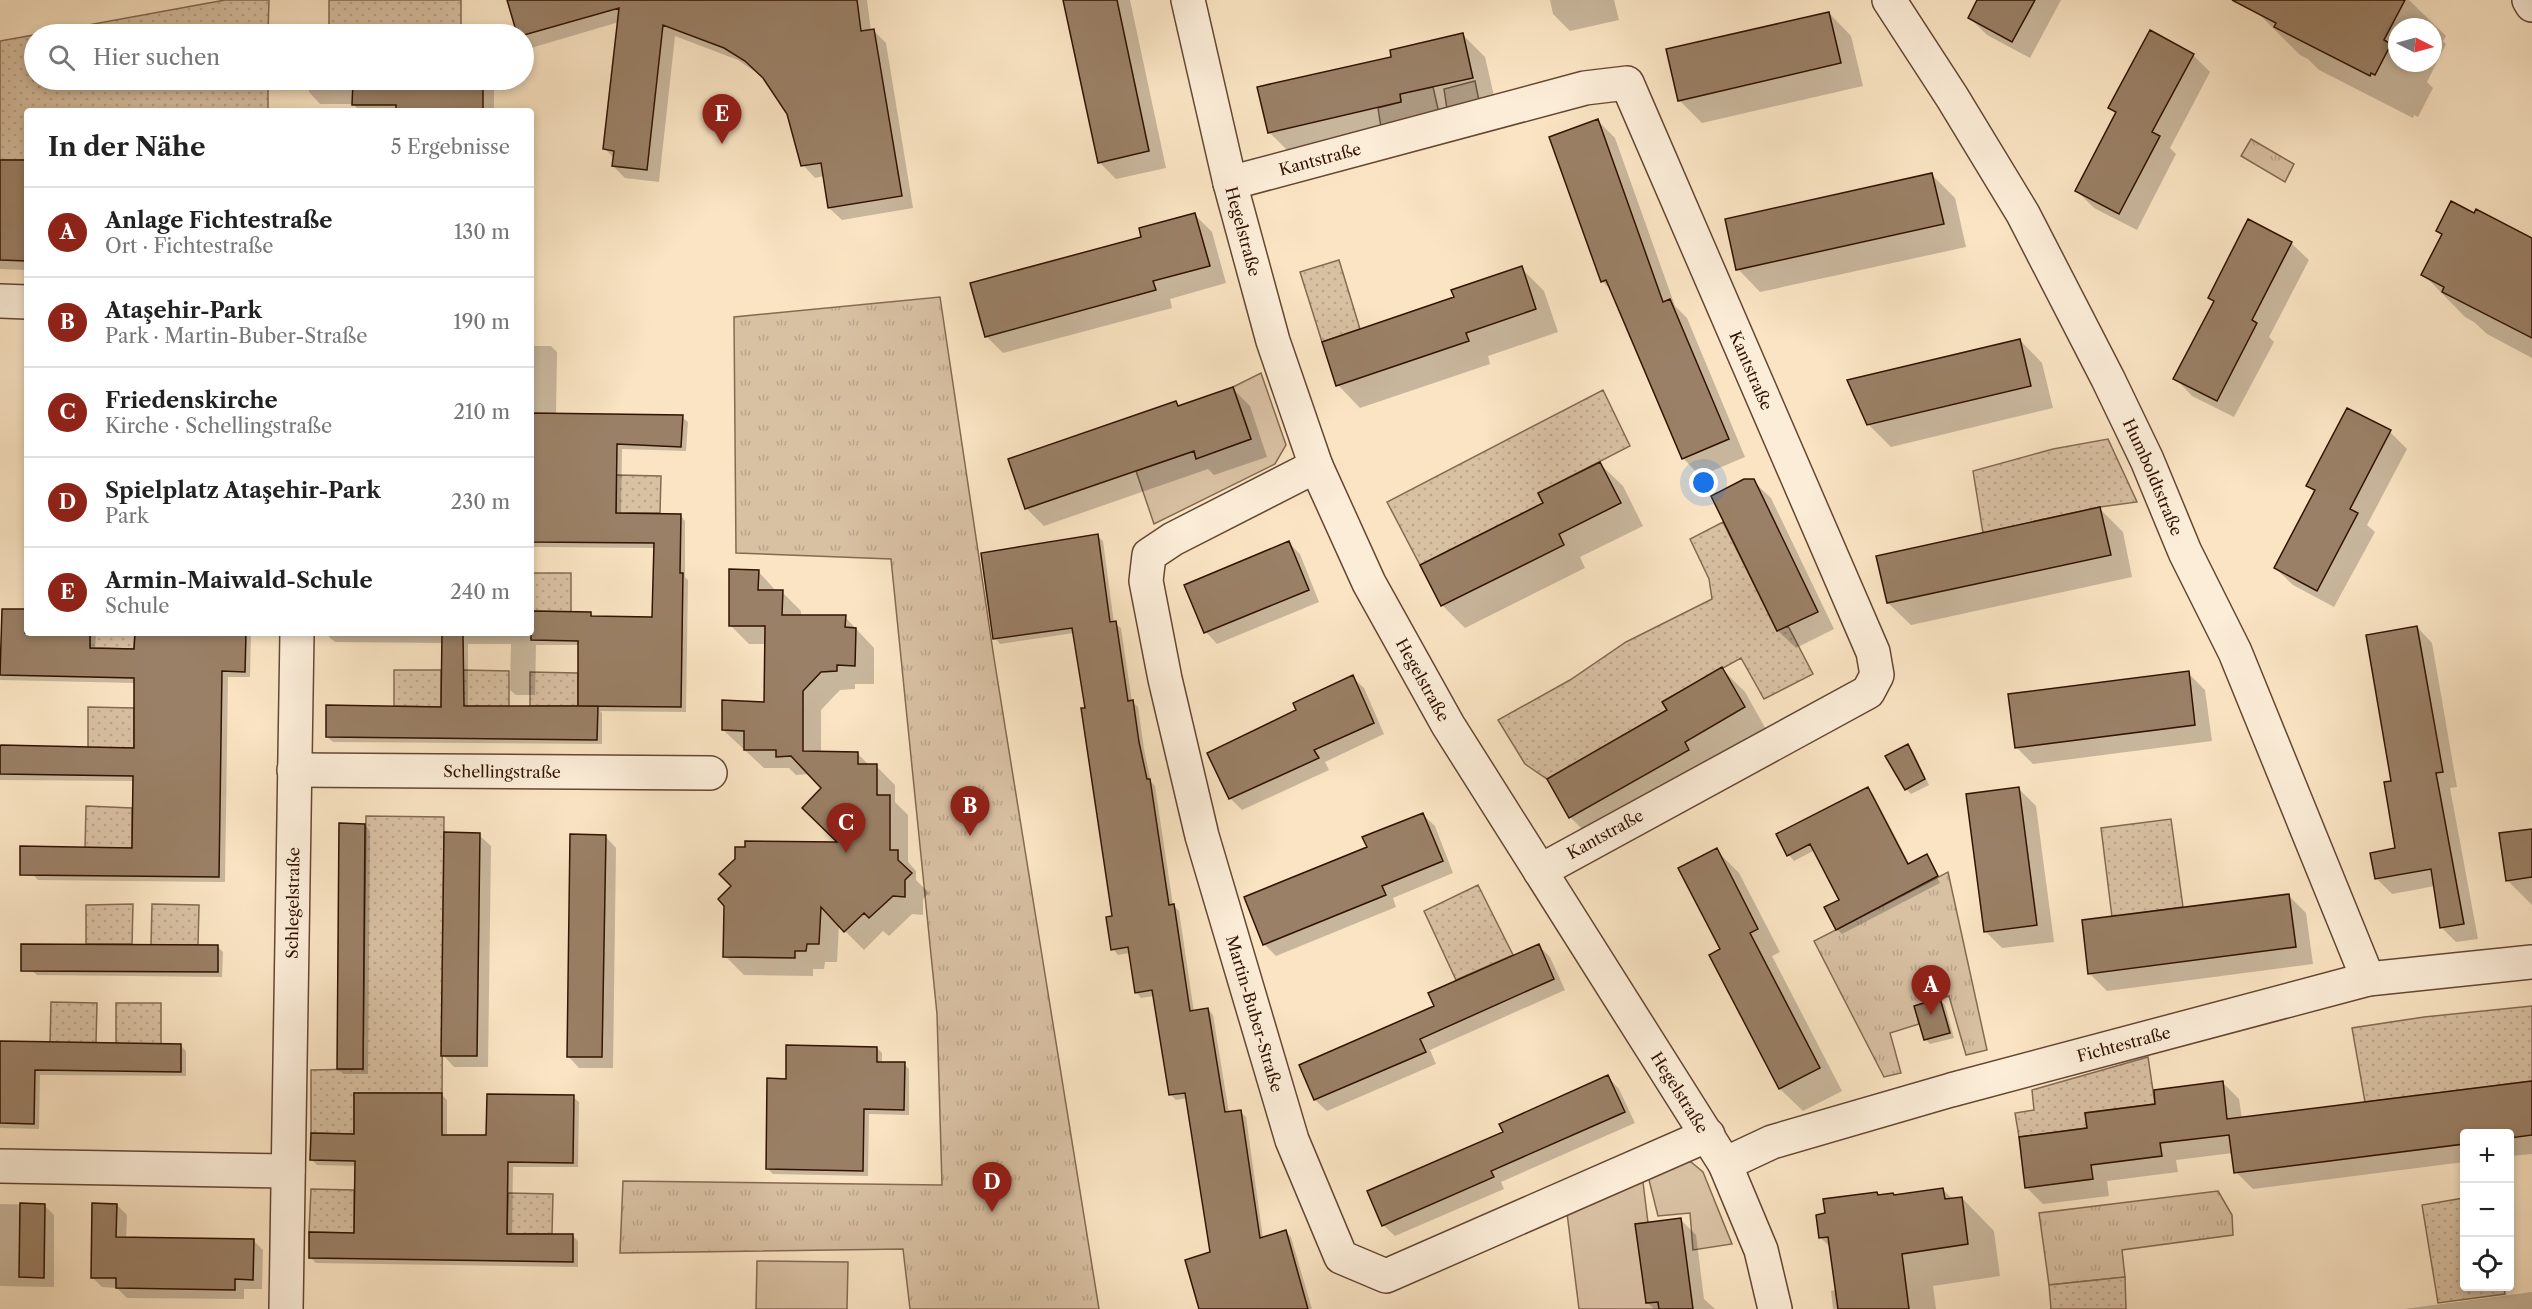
<!DOCTYPE html>
<html lang="de">
<meta charset="utf-8">
<style>
:root{--surface:#fff;--page:#f6f6f6;--text:#222;--muted:#767676;--line:#e0e0e0;--accent:#8f2418}
body{margin:0;font-family:"Libre Caslon Text",serif;background:var(--page);color:var(--text)}
.controls{position:absolute;right:18px;bottom:18px;display:grid;overflow:hidden;border-radius:6px;box-shadow:0 3px 9px #0003}
.controls button{width:54px;height:54px;display:grid;place-items:center;padding:0;border:0;border-bottom:2px solid var(--line);background:var(--surface);color:var(--text);font:30px sans-serif}
.compass{position:absolute;left:2388px;top:18px;width:54px;height:54px;border-radius:50%;background:var(--surface);box-shadow:0 3px 9px #0003;rotate:96deg}
.you{position:absolute;left:1704px;top:483px;width:21px;height:21px;margin:-15px;border:4px solid #fff;border-radius:50%;background:#1a73e8;box-shadow:0 0 0 9px #1a73e833}
.badge{display:grid;place-items:center;width:39px;height:39px;border-radius:50%;background:var(--accent);color:#fff;font-size:20px;font-weight:700}
.pin{position:absolute;translate:-50% -50px;filter:drop-shadow(0 2px 3px #0008)}
.pin::after{content:'';position:absolute;top:32px;width:21px;height:18px;background:inherit;clip-path:polygon(0 0,100% 0,50% 100%)}
.list{margin:0;padding:0;list-style:none}
h2{display:flex;justify-content:space-between;align-items:center;height:78px;margin:0;padding:0 24px;font-size:26px}
h2 small{font-size:20px;font-weight:400;color:var(--muted)}
.list li{display:grid;grid-template-columns:39px 1fr auto;gap:18px;align-items:center;box-sizing:border-box;height:90px;padding:0 24px;border-top:2px solid var(--line)}
.list b{display:block;font-size:22px;white-space:nowrap}
.list p{margin:0;font-size:20px;white-space:nowrap;color:var(--muted)}
.list em{font-size:20px;font-style:normal;color:var(--muted)}
.icon{flex:none;width:33px;height:33px;fill:none;stroke:currentColor;stroke-width:2;stroke-linecap:round;stroke-linejoin:round}
.map{position:relative;flex:none;width:2532px;height:1309px;overflow:hidden}
.search{position:absolute;background:var(--surface);box-shadow:0 3px 9px #0003;left:24px;top:24px;width:510px;height:66px;display:flex;align-items:center;gap:15px;box-sizing:border-box;padding:0 21px;border-radius:33px;color:var(--muted);font-size:22px}
.panel{position:absolute;background:var(--surface);box-shadow:0 3px 9px #0003;left:24px;top:108px;width:510px;height:528px;border-radius:6px}
.map>svg:first-child{display:block}
.grass{fill:#d8c0a2;stroke:#856a52;stroke-width:1.5}
.park{fill:url(#park-tufts);stroke:#856a52;stroke-width:1.5}
.garden{fill:url(#garden-dots);stroke:#856a52;stroke-width:1.5}
.shadow{fill:#0003;fill-rule:evenodd}
.building{fill:#9a8066;stroke:#321301;stroke-width:1.5}
.lines{fill:none;stroke-linecap:round;stroke-linejoin:round}
.minor-casing{stroke:#644732;stroke-width:36}
.minor{stroke:#fcedd8;stroke-width:33}
.labels{text-anchor:middle;dominant-baseline:central;stroke-width:6;stroke-linejoin:round;paint-order:stroke}
.street-label{font-size:16px;fill:#321301;stroke:#fcedd8}
</style>
<div class="map">
<svg width="2532" height="1309" viewBox="0 0 2532 1309">
<defs>
<pattern id="park-tufts" width="24" height="20" patternUnits="userSpaceOnUse" patternTransform="scale(1.5)"><rect width="24" height="20" fill="#d8c0a2"/><path d="M3 7l-1-3M5 7V3M7 7l1-3M15 17l-1-3M17 17v-4M19 17l1-3" fill="none" stroke="#baa48a"/></pattern>
<pattern id="garden-dots" width="8" height="8" patternUnits="userSpaceOnUse" patternTransform="scale(1.5)"><rect width="8" height="8" fill="#d8c0a2"/><path d="M2 2h.1M6 6h.1" fill="none" stroke="#baa48a" stroke-width="1.8" stroke-linecap="round"/></pattern>
</defs>
<rect width="100%" height="100%" fill="#fae4c3"/>
<filter id="stains"><feTurbulence type="fractalNoise" baseFrequency=".00333" numOctaves="4"/><feColorMatrix values="0 0 0 0 .2 0 0 0 0 .09 0 0 0 0 .02 0 0 0 .5 -.17"/></filter>
<radialGradient id="worn" r=".72"><stop offset=".6" stop-color="#630" stop-opacity="0"/><stop offset="1" stop-color="#630" stop-opacity=".3"/></radialGradient>
<path class="grass" d="M1475,81L1479,101L1447,109L1444,89Z
M1433,87L1439,113L1381,127L1378,108L1401,102L1400,94Z
M1261,373L1286,445L1275,464L1154,524L1136,471L1194,451L1196,458L1251,439L1233,387Z
M1677,1159L1691,1162L1703,1172L1732,1244L1693,1250L1690,1213L1658,1216L1647,1172Z
M1642,1174L1648,1223L1646,1303L1658,1302L1659,1309H1579L1566,1205Z
M757,1261L848,1262L847,1309H756Z"/>
<path class="park" d="M2251,139L2294,164L2285,182L2241,156Z
M940,297L994,658L1099,1309H910L903,1249L620,1253L623,1181L942,1185L937,1014L891,559L736,553L734,317Z
M1948,872L1987,1050L1966,1055L1949,996L1915,1006L1919,1024L1890,1033L1901,1073L1884,1077L1814,941Z
M2218,1191L2232,1215L2233,1235L2122,1250L2125,1277L2049,1285L2039,1213Z"/>
<path class="garden" d="M225,0H269L268,34H39Z
M329,0H461V34H329Z
M34,35V80H268V111H27V160H0V41Z
M1339,260L1360,329L1322,342L1300,272Z
M1603,390L1630,446L1538,493L1543,503L1420,565L1387,502Z
M2108,439L2137,502L2100,507L1983,533L1973,471L2053,449Z
M616,475L661,476L660,513H616Z
M1723,522L1777,631L1788,626L1813,674L1764,699L1741,658L1663,701L1667,710L1547,779L1525,764L1498,720L1570,680L1626,642L1712,599L1709,579L1690,539Z
M531,573H571V612L531,611Z
M90,633H135L134,649L90,648Z
M394,670H441V707L394,706Z
M463,670L509,671V707L463,706Z
M530,672L578,673V706H530Z
M88,707L134,708V748H88Z
M86,806L132,808V848H85Z
M366,816L444,817L442,1093H354V1134L311,1133V1070L363,1069Z
M2171,819L2183,907L2112,917L2101,828Z
M1478,885L1513,955L1456,980L1424,911Z
M133,904L132,944H86V905Z
M152,904L199,905L198,945H151Z
M51,1002L97,1003L96,1043H50Z
M116,1003H161V1044H116Z
M2532,1006V1081L2365,1102L2352,1028L2424,1017Z
M2148,1057L2155,1104L2085,1113L2087,1128L2019,1137L2015,1113L2034,1110L2032,1090Z
M311,1189L354,1190V1233L309,1232Z
M508,1193L553,1194L552,1234H507Z
M2464,1198V1286L2504,1287L2505,1294L2438,1303L2422,1205Z
M2125,1277L2126,1309H2051L2049,1285Z"/>
<path class="shadow" d="M508,0H867L871,31H874L886,43L913,208L842,220L829,208L824,176L815,178L803,165L788,114L764,78L738,60L675,36L659,182L625,178L613,166L614,158L605,149L619,22L531,48L524,40V34H519Z
M1065,0H1130L1166,168L1116,179L1099,162Z
M1550,0H1614L1619,20L1570,31L1553,14Z
M1979,0H2061L2030,58L1987,35L1970,18Z
M2263,0H2409L2446,36L2443,41L2446,44L2427,82L2433,88L2418,117L2414,115L2413,118L2319,70L2308,59L2300,55L2257,12ZM2397,27H2433V63H2397Z
M1829,13L1851,36L1863,86L1702,123L1679,100Z
M1463,35L1485,57L1495,100L1292,155L1269,132L1393,58Z
M2193,55L2210,72L2170,148L2176,154L2137,230L2094,208L2077,191L2117,115L2110,108Z
M309,80H492L494,82V111H360L353,104H320L309,92Z
M1598,121L1615,138L1675,306L1687,318L1745,457L1700,476L1683,458L1613,292L1602,281Z
M0,161L27,162V270L0,269Z
M1932,175L1955,198L1966,247L1760,292L1738,269Z
M1195,215L1212,232L1226,283L1170,299L1172,308L1003,353L986,336L1143,238Z
M2437,231L2532,240V358L2487,334L2474,322L2465,317L2423,274L2443,236Z
M2291,243L2309,260L2269,337L2274,342L2234,417L2192,396L2175,378L2215,302L2210,298Z
M1521,268L1544,291L1558,332L1488,356L1490,364L1360,408L1338,385L1456,298Z
M2020,340L2042,363L2053,408L1891,447L1868,424Z
M531,346H551L557,352L556,415L682,417L688,422L686,451L622,449L621,515H680L685,521V577L688,580L686,712L600,711L602,713V744L333,742L327,737L442,708L443,643L335,642L329,637L330,633H531V612L590,613L595,618L654,619L655,548L532,547L531,591ZM468,644H511L510,690L516,695H535L536,645H580L582,708H468Z
M1233,389L1250,406L1267,457L1214,475L1208,469L1044,526L1026,508L1176,403L1180,407Z
M2390,432L2407,449L2367,525L2375,532L2334,607L2293,585L2275,568L2315,493L2308,486Z
M1600,464L1623,486L1643,526L1580,557L1585,568L1465,628L1442,605L1422,566L1545,503Z
M1753,481L1771,498L1834,629L1796,648L1778,631L1713,496Z
M2100,509L2123,532L2132,577L1911,625L1888,603Z
M1097,536L1103,541L1114,623L1121,628L1132,702L1138,707L1144,749L1151,782L1155,786L1173,905L1179,911L1194,1012L1208,1009L1213,1015L1229,1113L1240,1112L1246,1117L1263,1238L1286,1232L1291,1237L1312,1309H1200L1212,1254L1188,1098L1176,1100L1170,1094L1154,996L1141,998L1136,992L1130,953L1118,955L1113,949L1114,917L1074,633L1000,644L995,638Z
M1289,543L1300,554L1319,602L1217,644L1206,632Z
M758,571L777,592H782L801,611V617H845L874,648V684H855V689L840,690L821,710V753H857L870,766H876L895,785V802L908,815V862L916,871V880L929,893L923,899V915L912,914L889,936L883,931L864,950L839,925L837,962H825L824,969H813V976L744,975L725,956L840,844L823,788L810,774L796,775L789,768H764L723,730L766,703V644H749L730,625Z
M4,610H27V633H96L95,649L136,650V633H251L250,677H228L225,882L38,880L32,874L134,850V781L0,780V749L135,750L136,683L0,680Z
M2417,627L2432,643L2457,787L2450,788L2478,939L2456,942L2441,927L2435,886L2392,894L2377,879L2397,849Z
M1722,669L1745,692L1767,731L1593,840L1570,817L1669,711Z
M2188,673L2205,690L2212,741L2033,764L2016,747Z
M1352,677L1364,688L1384,734L1325,762L1329,770L1242,810L1230,798L1209,753L1298,711Z
M1908,746L1913,751L1929,785L1911,794L1906,789Z
M1868,789L1873,794L1910,865L1927,856L1931,860H1928L1940,883L1842,934L1837,929L1841,901L1815,850L1794,861L1789,855L1779,835Z
M2019,789L2036,806L2054,942L2002,948L1985,931Z
M1423,815L1435,826L1453,873L1393,898L1396,907L1276,956L1264,944L1369,848Z
M365,825L370,831L368,1074H343L338,1068Z
M2532,831V905L2507,880Z
M479,835L491,846L488,1067H454L443,1055Z
M605,836L616,848L613,1068H579L568,1056Z
M1716,850L1739,873L1780,952L1772,956L1842,1091L1803,1111L1780,1089L1711,955L1722,949Z
M2288,895L2306,913L2313,964L2107,991L2090,974Z
M1538,945L1550,957L1565,990L1430,1050L1436,1064L1327,1111L1315,1100L1301,1066L1436,1007Z
M217,946L223,952L222,977L37,975L31,970Z
M1939,1000L1945,1005L1954,1038L1930,1044L1925,1039Z
M0,1044L181,1046L186,1051V1076L40,1075L39,1129L0,1128Z
M877,1048L882,1053V1063L904,1064L909,1069V1115L869,1114L868,1176L773,1174L768,1169L788,1080Z
M1608,1077L1619,1089L1635,1123L1501,1182L1504,1189L1395,1236L1383,1225L1505,1133Z
M2222,1082L2239,1099L2242,1119L2532,1082V1154L2510,1156V1134H2464V1162L2253,1189L2236,1172L2233,1153L2176,1160L2178,1172L2107,1181L2109,1196L2043,1204L2026,1187L2088,1130Z
M442,1095L447,1100V1137H488L573,1097L579,1102L578,1167H513L512,1235L573,1236L578,1241V1267L316,1263L310,1257L355,1235L356,1166L317,1165L312,1160L355,1135Z
M1943,1190L1953,1199L1962,1198L1994,1231L2000,1276L1933,1286L1936,1309H1833L1831,1291L1837,1290L1831,1248L1820,1237L1877,1194L1879,1196H1895Z
M0,1204L44,1205L54,1215V1287L0,1286Z
M117,1205L127,1215L126,1239L253,1240L263,1250L262,1289H244V1299L127,1298L117,1288L102,1287L92,1277Z
M1681,1220L1696,1235L1704,1299L1715,1309H1654L1648,1303Z
M2532,1292V1309H2404Z"/>
<path class="building" d="M507,0H857L861,31L874,29L902,196L828,208L821,163L801,166L787,114L763,78L745,61L724,48L663,25L647,170L612,166L614,151L603,149L619,8L524,35L517,34Z
M1063,0H1117L1149,151L1098,163Z
M1977,0H2035L2012,42L1968,18Z
M2232,0H2405L2384,40L2391,44L2375,75L2371,73L2370,76L2274,27L2276,23Z
M1829,12L1841,63L1678,101L1666,49Z
M2150,30L2194,54L2152,132L2160,136L2119,214L2075,191L2116,112L2108,108Z
M1463,33L1473,78L1400,94L1401,102L1268,133L1257,87L1391,57L1390,50Z
M353,80H483V111H396V105H352Z
M1598,119L1663,302L1670,299L1729,439L1682,459L1606,280L1601,282L1549,137Z
M0,160H27V261L0,260Z
M1932,173L1944,224L1736,270L1725,219Z
M2451,201L2474,213L2476,209L2532,238V338L2442,292L2444,287L2421,275L2442,234L2436,231Z
M1195,213L1210,266L1153,281L1156,290L985,337L970,283L1141,237L1139,228Z
M2248,219L2292,242L2252,320L2257,323L2217,401L2173,379L2214,301L2208,298Z
M1522,266L1536,309L1466,333L1469,341L1336,386L1322,342L1454,297L1451,290Z
M2020,339L2031,386L1867,425L1847,380Z
M1233,387L1251,439L1196,459L1194,451L1025,509L1008,459L1176,401L1178,406Z
M2347,408L2391,430L2350,509L2358,513L2317,591L2274,568L2315,490L2306,486Z
M531,413L683,415L681,447L617,444L616,513L681,514L680,573H683L681,707L578,706V641L531,640V611L591,612V616L652,617L654,543L531,542Z
M1600,462L1621,503L1559,534L1564,545L1441,606L1420,565L1543,503L1538,493Z
M1744,479H1754L1818,612L1777,631L1711,496Z
M2100,507L2111,555L1887,603L1876,556Z
M1098,534L1110,622L1116,621L1128,701L1133,700L1139,742L1147,779H1150L1169,905L1174,904L1190,1011L1208,1008L1225,1112L1241,1110L1260,1238L1286,1230L1308,1309H1199L1185,1260L1210,1252L1185,1093L1169,1095L1152,990L1135,993L1128,947L1111,950L1106,917L1112,916L1081,708H1085L1072,628L993,639L981,553Z
M1289,541L1309,590L1204,633L1184,585Z
M729,569L759,570L758,590H783L782,615H846L845,627L856,628L855,666L837,665V671L821,672L803,691V751L858,752V764H877V795H890V850H898V860L912,873L905,880V897L893,896L869,918L864,913L844,932L821,907L819,944H807L806,951H795V958L723,957L724,906L718,899L731,886L719,874L735,859V847H745V841L837,842L802,808L821,788L791,756L776,757V750H744V731L722,730V700L764,702L765,626H729Z
M2,609H25V633H90V648L134,649L135,633H246L245,672L222,671L219,877L20,875V846L132,848L133,776L0,774V747L1,745L134,748V678L0,675Z
M2417,626L2443,772L2436,773L2464,924L2440,928L2431,869L2375,879L2370,853L2395,848L2384,782L2391,781L2366,635Z
M442,633H463L464,706H598L597,740L326,737V705L441,707Z
M1722,667L1745,707L1685,742L1689,750L1569,818L1547,779L1667,710L1662,702Z
M2189,671L2195,725L2015,748L2008,694Z
M1353,675L1374,723L1314,750L1319,758L1229,799L1207,753L1296,710L1293,703Z
M1908,744L1925,779L1905,790L1885,756Z
M1868,787L1908,864L1927,854L1938,876L1836,930L1824,907L1839,900L1810,844L1787,856L1776,834Z
M2019,787L2037,925L1984,932L1966,794Z
M1423,813L1443,861L1382,886L1386,895L1263,945L1244,897L1367,847L1362,837Z
M339,823L365,824L363,1069H337Z
M2532,829V877L2506,881L2499,833Z
M444,832L480,833L477,1056H441Z
M570,834L606,835L602,1057H567Z
M1717,848L1758,929L1750,933L1820,1068L1779,1089L1709,955L1720,949L1678,868Z
M2289,894L2296,947L2088,974L2082,920Z
M21,944L218,945V972L21,971Z
M1539,944L1554,979L1420,1039L1426,1052L1314,1100L1299,1065L1434,1006L1428,993Z
M1940,998L1950,1033L1924,1040L1914,1006Z
M0,1041L181,1044V1072L35,1070L34,1124L0,1123Z
M786,1045L877,1047V1062H905L904,1110L864,1109L863,1171L766,1169L767,1078L786,1079Z
M1608,1075L1625,1112L1491,1171L1494,1177L1382,1226L1367,1191L1503,1132L1499,1124Z
M2223,1081L2227,1119L2532,1081V1135L2510,1138V1134H2464V1144L2234,1173L2229,1135L2160,1143L2162,1156L2091,1165L2093,1179L2025,1188L2019,1137L2087,1128L2085,1113L2155,1104L2154,1090Z
M354,1093H442V1135H486L487,1094L574,1095L573,1163L508,1162L507,1234H573V1262L309,1258V1232L354,1233L355,1161L310,1160L311,1133L354,1134Z
M1943,1188L1945,1199L1962,1197L1968,1244L1902,1254L1909,1309H1838L1828,1237L1819,1238L1816,1215L1825,1213L1823,1199L1877,1192L1878,1195L1893,1193L1894,1195Z
M20,1203L45,1204L44,1278L19,1277Z
M92,1203L117,1204L116,1237L254,1239L253,1280L235,1279V1290L116,1288V1278H91Z
M1681,1218L1693,1309H1659L1658,1302L1646,1303L1635,1224Z"/>
<g class="lines">
<g class="minor-casing">
<g id="minor">
<path id="s1" d="M1188,0L1230,183L1273,341L1316,466L1369,583L1448,725L1725,1164L1761,1250L1775,1309"/>
<path id="s2" d="M1889,0L1952,97L2023,214L2108,379L2147,460L2185,552L2235,652L2368,979"/>
<path d="M2529,0L2532,5"/>
<path id="s3" d="M1230,183L1585,88L1627,83L1873,652L1877,675L1868,692L1540,871"/>
<path d="M0,301L27,302"/>
<path id="s4" d="M1316,466L1173,539L1149,555L1146,581L1165,679L1202,836L1292,1140L1341,1257L1386,1276L1708,1135"/>
<path id="s5" d="M294,770L710,773"/>
<path id="s6" d="M1725,1164L1772,1142L1951,1090L2368,979L2532,962"/>
<path d="M0,1166L288,1171"/>
<path id="s7" d="M286,1309L297,633"/>
</g>
</g>
<use href="#minor" class="minor"/>
</g>
<g class="labels">
<g class="street-label">
<text stroke="none"><textPath href="#s3" startOffset="93">Kantstraße</textPath></text>
<text stroke="none"><textPath href="#s1" startOffset="238">Hegelstraße</textPath></text>
<text stroke="none"><textPath href="#s3" startOffset="723">Kantstraße</textPath></text>
<text stroke="none"><textPath href="#s2" startOffset="546">Humboldtstraße</textPath></text>
<text stroke="none"><textPath href="#s1" startOffset="723">Hegelstraße</textPath></text>
<text stroke="none"><textPath href="#s5" startOffset="208">Schellingstraße</textPath></text>
<text transform="translate(1605 834) rotate(-29)">Kantstraße</text>
<text stroke="none"><textPath href="#s7" startOffset="406">Schlegelstraße</textPath></text>
<text stroke="none"><textPath href="#s4" startOffset="662">Martin-Buber-Straße</textPath></text>
<text stroke="none"><textPath href="#s6" startOffset="417">Fichtestraße</textPath></text>
<text stroke="none"><textPath href="#s1" startOffset="1209">Hegelstraße</textPath></text>
</g>
</g>
<rect width="100%" height="100%" filter="url(#stains)"/>
<rect width="100%" height="100%" fill="url(#worn)"/>
</svg>
<div class="controls">
<button>+</button>
<button>−</button>
<button><svg class="icon" aria-label="locate" viewBox="0 0 24 24"><circle cx="12" cy="12" r="6"/><path d="M12 2v4M12 18v4M2 12h4M18 12h4"/></svg></button>
</div>
<svg class="compass" viewBox="-18 -18 36 36"><path d="M0-13l5 13h-10z" fill="#e53935"/><path d="M0 13l5-13h-10z" fill="#767676"/></svg>
<div class="you"></div>
<div class="pin badge" style="left:1931px;top:1015px">A</div>
<div class="pin badge" style="left:970px;top:836px">B</div>
<div class="pin badge" style="left:846px;top:853px">C</div>
<div class="pin badge" style="left:992px;top:1212px">D</div>
<div class="pin badge" style="left:722px;top:144px">E</div>
<div class="search"><svg class="icon" aria-label="search" viewBox="0 0 24 24"><circle cx="10" cy="10" r="6"/><path d="M15 15l6 6"/></svg>Hier suchen</div>
<section class="panel">
<h2>In der Nähe<small>5 Ergebnisse</small></h2>
<ul class="list">
<li><span class="badge">A</span><div><b>Anlage Fichtestraße</b><p>Ort · Fichtestraße</p></div><em>130 m</em></li>
<li><span class="badge">B</span><div><b>Ataşehir-Park</b><p>Park · Martin-Buber-Straße</p></div><em>190 m</em></li>
<li><span class="badge">C</span><div><b>Friedenskirche</b><p>Kirche · Schellingstraße</p></div><em>210 m</em></li>
<li><span class="badge">D</span><div><b>Spielplatz Ataşehir-Park</b><p>Park</p></div><em>230 m</em></li>
<li><span class="badge">E</span><div><b>Armin-Maiwald-Schule</b><p>Schule</p></div><em>240 m</em></li>
</ul>
</section>
</div>
